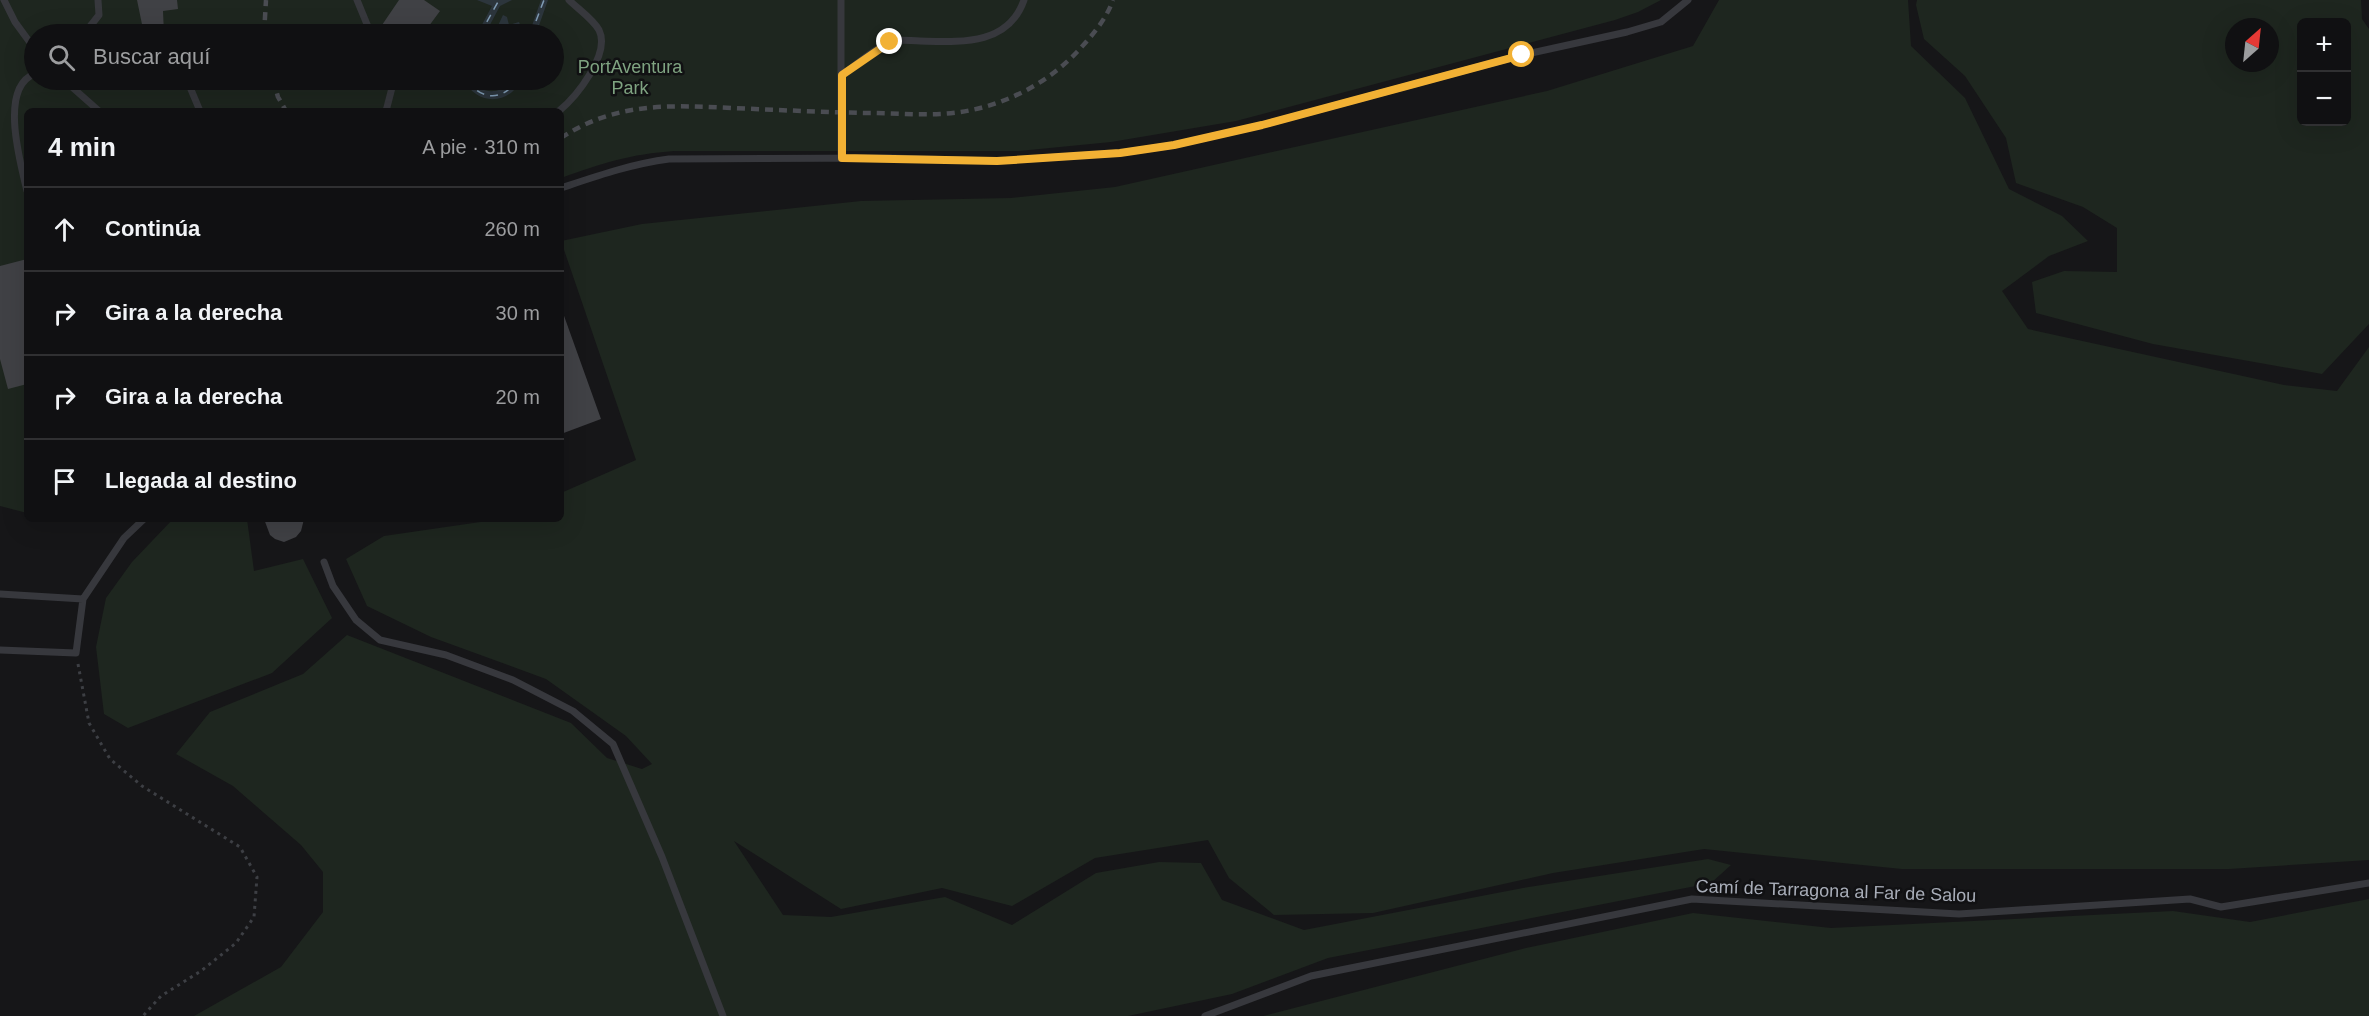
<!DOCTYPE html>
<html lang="es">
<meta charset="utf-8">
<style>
:root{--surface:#101012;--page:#1e1e20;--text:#f1f3f6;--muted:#9c9d9f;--line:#303032}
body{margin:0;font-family:Arial,sans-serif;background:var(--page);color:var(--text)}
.controls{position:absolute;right:18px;top:18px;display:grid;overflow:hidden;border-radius:9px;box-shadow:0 6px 24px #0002}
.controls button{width:54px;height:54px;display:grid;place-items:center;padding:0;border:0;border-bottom:2px solid var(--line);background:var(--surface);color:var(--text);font:30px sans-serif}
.compass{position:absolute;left:2225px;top:18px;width:54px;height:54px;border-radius:50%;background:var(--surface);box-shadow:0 6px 24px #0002;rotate:27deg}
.stop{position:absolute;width:18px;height:18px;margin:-14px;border:4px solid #f2b134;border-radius:50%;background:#fff}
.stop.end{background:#f2b134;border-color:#fff;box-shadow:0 2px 6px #0008}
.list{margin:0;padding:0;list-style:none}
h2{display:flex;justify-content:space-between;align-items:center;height:78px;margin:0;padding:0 24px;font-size:26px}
h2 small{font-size:20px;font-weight:400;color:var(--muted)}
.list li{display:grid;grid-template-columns:39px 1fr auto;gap:18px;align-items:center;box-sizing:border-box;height:84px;padding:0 24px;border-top:2px solid var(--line)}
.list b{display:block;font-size:22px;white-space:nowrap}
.list em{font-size:20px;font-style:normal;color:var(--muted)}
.icon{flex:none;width:33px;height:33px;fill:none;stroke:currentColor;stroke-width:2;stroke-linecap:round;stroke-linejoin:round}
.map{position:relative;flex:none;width:2369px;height:1016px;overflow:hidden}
.search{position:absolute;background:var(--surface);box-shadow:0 6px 24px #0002;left:24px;top:24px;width:540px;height:66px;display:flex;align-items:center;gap:15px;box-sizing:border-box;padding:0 21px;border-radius:33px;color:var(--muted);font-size:22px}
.panel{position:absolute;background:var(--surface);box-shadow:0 6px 24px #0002;left:24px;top:108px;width:540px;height:414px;border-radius:9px}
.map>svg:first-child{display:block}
.green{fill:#1e261f;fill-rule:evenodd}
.water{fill:#2c353c}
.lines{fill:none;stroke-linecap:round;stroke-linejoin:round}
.ferry{stroke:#7f9bb3;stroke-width:1.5;stroke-dasharray:8 6;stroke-linecap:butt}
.building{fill:#404145}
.path{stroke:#3d3f44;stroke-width:3;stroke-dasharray:3 4.5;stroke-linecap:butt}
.lane{stroke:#37383d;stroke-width:7}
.rail{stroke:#4a4c52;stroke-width:4.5;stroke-dasharray:8 6;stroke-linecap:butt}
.route{stroke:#f2b134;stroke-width:8}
.labels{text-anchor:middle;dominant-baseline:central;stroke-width:5;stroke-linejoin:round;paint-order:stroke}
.park-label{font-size:18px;fill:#7fa381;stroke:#111113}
.street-label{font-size:18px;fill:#a8adb8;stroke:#111113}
</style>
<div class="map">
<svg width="2369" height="1016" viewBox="0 0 2369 1016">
<rect width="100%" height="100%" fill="#161618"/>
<path class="green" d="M0,0H1661L1638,12L1615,20L1236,121L1111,142L1019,151H674C631,154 602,163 561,178V111H27V513L0,506ZM34,34H554V80H34Z
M1719,0H1908L1911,46L1965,98L2009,189L2062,216L2088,241L2049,256L2002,291L2028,329L2284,385L2337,391L2369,347V860L2229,869H1902L1704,849L1553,873L1373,913L1274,915L1229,878L1208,840L1095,858L1012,906L942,888L841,909L734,841L783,915L831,917L945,897L1012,925L1096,873L1159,862L1201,863L1222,900L1304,930L1523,888L1708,859L1731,865L1711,883L1328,958L1232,994L1128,1016H194L281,967L323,912V872L301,845L233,786L176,754L210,712L303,674L347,635L571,723L607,758L642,769L652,764L626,736L546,679L431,637L367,606L346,559L384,536L501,519H561V493L636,460L561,241L642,224L861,201L1011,198L1115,187L1547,91L1693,46Z
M1917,0H2361L2362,19L2369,29V324L2322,374L2153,344L2036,313L2032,282L2064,271L2117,272V228L2083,207L2016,183L2006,138L1965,76L1924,39L1916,5ZM2302,22H2346V122H2302ZM2234,27H2270V63H2234Z
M173,519H247L254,571L303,559L332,618L272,673L128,728L104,714L96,647L106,598L132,562Z
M2369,899V1016H1263L1526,948L1693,913L1831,928L2173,911L2250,922Z"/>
<path class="water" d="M477,0H512L500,6L485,34H477L492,6Z
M541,0H548L536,34H529Z
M503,15L507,17L509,25L519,22L522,30L521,34H494Z
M464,80H472C482,96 502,94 513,80H521C509,106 476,105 464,80Z"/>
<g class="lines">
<path class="ferry" d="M500,28L507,32L521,27
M480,34L499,0
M531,34L544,0
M468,80C480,101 505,101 516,80"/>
</g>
<path class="building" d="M137,0H177L178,9L163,11L164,34H144Z
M399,0H424L440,11L423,34H390L380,28Z
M27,259V384L8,389L0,359V266Z
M563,313L601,419L561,434V314Z
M264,519H304L301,531L296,537L284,542L275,539L270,535Z"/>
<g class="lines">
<path class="path" d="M78,664L89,723L110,759L142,786L240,847L257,877L254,917L236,943L201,971L161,996L143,1016"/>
<path class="lane" d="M4,0L15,22L34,48
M357,0L371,34
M841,0V158
M84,34L99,15L98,0
M188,34L189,30
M842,75C856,65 877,46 892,41C901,39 911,41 920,41C960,42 1008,46 1024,0
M64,80L99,111
M187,80L200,111
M386,111L394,80
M559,111C576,97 611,54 599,30C593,19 578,9 569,0
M561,188C597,176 631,164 669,159L890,158L997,161L1120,153L1174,145L1262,125L1522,55L1627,32L1661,22L1688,0
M27,191C19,158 0,88 34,74
M324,562L333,586L356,620L380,640L446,655L513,680L573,711L613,744L662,857L723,1016
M0,594L83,599L124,538L144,519
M0,650L76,653L83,599
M1205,1016L1311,976L1692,899L1959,914L2190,899L2221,907L2369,883"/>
<path class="rail" d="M264,34L266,0
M273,80L278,97L286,111
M561,138C615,102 670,105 731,108C777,110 822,112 867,113C891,113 916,115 940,114C990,112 1042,89 1077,52C1091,37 1106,20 1113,0"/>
</g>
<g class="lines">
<path class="route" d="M890,42L842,75V158L997,161L1120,153L1174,145L1262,125L1522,55"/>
</g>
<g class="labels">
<g class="park-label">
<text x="630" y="67">PortAventura<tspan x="630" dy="21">Park</tspan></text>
</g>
<g class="street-label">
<text transform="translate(1836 891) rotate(2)">Camí de Tarragona al Far de Salou</text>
</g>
</g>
</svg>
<div class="controls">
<button>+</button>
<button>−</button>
</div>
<svg class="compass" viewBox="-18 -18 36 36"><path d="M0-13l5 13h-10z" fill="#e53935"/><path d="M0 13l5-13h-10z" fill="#9c9d9f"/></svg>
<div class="stop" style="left:1522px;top:55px"></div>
<div class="stop end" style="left:890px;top:42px"></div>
<div class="search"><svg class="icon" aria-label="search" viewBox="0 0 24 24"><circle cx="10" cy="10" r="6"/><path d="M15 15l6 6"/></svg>Buscar aquí</div>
<section class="panel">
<h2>4 min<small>A pie · 310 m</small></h2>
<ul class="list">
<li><svg class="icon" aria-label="ahead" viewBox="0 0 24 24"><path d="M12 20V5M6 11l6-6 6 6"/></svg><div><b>Continúa</b></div><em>260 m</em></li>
<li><svg class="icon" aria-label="right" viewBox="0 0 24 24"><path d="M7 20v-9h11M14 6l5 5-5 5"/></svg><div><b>Gira a la derecha</b></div><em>30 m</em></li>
<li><svg class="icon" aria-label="right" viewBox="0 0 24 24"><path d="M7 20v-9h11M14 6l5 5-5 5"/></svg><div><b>Gira a la derecha</b></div><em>20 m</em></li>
<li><svg class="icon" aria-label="arrive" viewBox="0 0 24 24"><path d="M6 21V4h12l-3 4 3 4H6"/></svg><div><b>Llegada al destino</b></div></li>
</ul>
</section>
</div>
